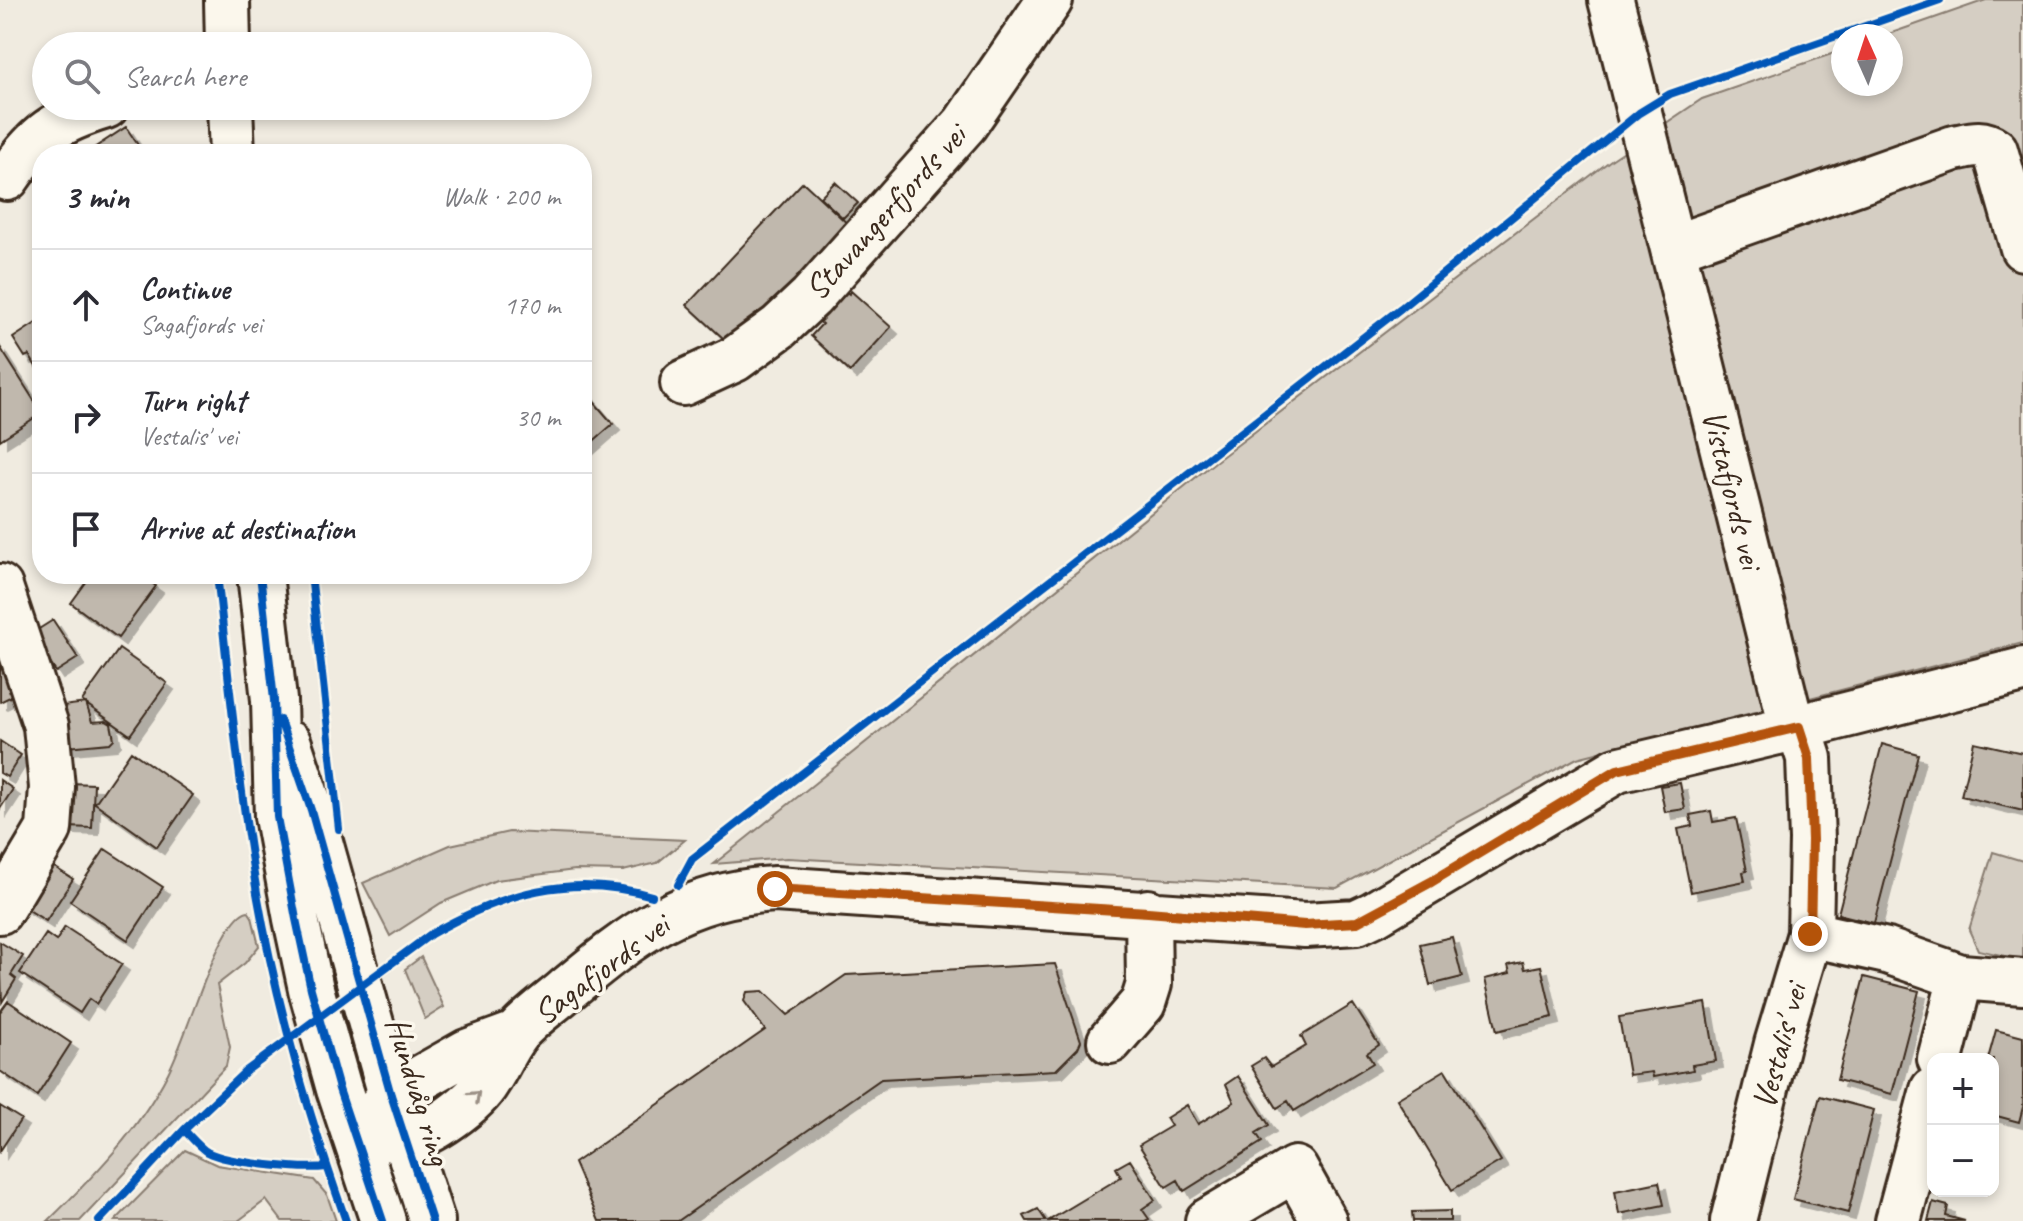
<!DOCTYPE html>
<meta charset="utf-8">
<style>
:root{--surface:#fff;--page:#f2f2f3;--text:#2b2b33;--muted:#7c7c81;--line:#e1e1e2}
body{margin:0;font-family:Caveat,sans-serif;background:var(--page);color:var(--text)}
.controls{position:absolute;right:24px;bottom:24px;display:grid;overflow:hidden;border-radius:16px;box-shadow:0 4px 12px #0003}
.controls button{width:72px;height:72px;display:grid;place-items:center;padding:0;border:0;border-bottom:2px solid var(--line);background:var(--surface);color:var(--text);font:40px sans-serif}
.compass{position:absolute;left:1831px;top:24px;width:72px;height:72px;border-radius:50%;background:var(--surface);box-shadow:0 4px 12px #0003;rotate:357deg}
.stop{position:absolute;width:24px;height:24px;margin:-18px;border:6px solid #b45309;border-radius:50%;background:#fff}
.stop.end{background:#b45309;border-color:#fff;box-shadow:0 2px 8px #0008}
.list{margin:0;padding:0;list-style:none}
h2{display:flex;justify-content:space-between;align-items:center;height:104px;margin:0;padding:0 32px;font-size:34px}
h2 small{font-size:26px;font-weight:400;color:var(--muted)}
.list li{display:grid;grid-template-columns:52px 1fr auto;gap:24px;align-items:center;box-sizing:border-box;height:112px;padding:0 32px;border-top:2px solid var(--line)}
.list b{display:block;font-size:30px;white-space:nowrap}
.list p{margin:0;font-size:26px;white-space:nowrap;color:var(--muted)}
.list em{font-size:26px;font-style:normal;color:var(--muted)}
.icon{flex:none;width:44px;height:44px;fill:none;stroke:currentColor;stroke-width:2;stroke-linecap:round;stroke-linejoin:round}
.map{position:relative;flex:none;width:2023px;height:1221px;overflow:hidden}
.search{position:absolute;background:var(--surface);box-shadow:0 4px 12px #0003;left:32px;top:32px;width:560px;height:88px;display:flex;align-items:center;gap:20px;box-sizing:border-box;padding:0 28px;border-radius:44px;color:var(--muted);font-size:30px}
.panel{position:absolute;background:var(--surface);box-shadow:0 4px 12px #0003;left:32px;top:144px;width:560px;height:440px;border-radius:32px}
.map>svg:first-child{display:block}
.green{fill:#d5cec3;stroke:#887c70;stroke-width:2}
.building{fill:#c0b8ad;stroke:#3b2a1e;stroke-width:2;filter:url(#shadow)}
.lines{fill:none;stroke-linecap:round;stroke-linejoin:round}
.minor-casing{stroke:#3b2a1e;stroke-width:50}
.major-casing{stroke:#3b2a1e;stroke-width:50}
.minor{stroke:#fbf7ec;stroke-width:44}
.major{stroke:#fbf7ec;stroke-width:44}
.cycleway-casing{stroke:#fbf7ec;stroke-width:13}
.cycleway{stroke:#0057b8;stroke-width:8}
.oneway{stroke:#9b9085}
.route{stroke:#b45309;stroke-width:10}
.labels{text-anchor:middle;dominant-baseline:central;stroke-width:7;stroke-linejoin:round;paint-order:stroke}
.street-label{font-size:34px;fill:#3b2a1e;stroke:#fbf7ec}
</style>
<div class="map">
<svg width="2023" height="1221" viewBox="0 0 2023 1221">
<defs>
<filter id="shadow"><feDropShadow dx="7" dy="7" stdDeviation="0" flood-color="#0004"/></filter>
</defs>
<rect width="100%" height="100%" fill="#f0ebe0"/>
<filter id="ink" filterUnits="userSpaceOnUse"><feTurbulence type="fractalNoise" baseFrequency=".0125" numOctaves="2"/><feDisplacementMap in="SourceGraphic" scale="16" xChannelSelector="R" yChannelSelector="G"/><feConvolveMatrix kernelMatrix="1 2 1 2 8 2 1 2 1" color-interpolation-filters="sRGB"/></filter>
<g filter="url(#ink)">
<path class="green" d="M1986,0H2023V643L1577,758L1337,888L787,858L714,864L1215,462L1611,160L1702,99L1843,50V84H1891V36H1883Z
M509,832L685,840L657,863L623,871L575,870L496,880L441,903L390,936L363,883L450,845Z
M1993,852L2023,861V960L1978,950L1969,930Z
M248,911L252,917L259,946L245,963L217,985L230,1047L226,1066L80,1221H48C93,1177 139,1130 168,1073C178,1053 185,1032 193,1011C201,990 227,914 248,911Z
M421,957L444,1007L425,1019L405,969Z
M185,1150L217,1165L314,1180L327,1195L336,1221H282L266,1200L238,1221H115Z"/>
<path class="building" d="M126,127L144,154H94L91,150Z
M803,182L852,228L736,350L687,305Z
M835,182L858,203L843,218L820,197Z
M843,289L849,294L851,291L891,327L850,372L811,336L822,324L816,319Z
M42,319V367L38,370L29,355L25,357L13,338Z
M0,347L42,413L0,440Z
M582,388L613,424L582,451Z
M92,574H139L156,586L118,638L71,603Z
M53,620L78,658L56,672L31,634Z
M119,649L167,683L130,735L82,701Z
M0,650L22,691L0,702Z
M86,703L92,722L106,721L111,724L114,739L110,743L67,747L62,706Z
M0,741L21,755L7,777L0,773Z
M1974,742L2023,753V811L1961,796Z
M1882,744L1918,754L1874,923L1838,914Z
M131,751L193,795L157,847L95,803Z
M0,780L13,789L0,809Z
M69,783L94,784L92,828L67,827Z
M1680,783L1685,809L1665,812L1660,786Z
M1711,811L1713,822L1736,818L1747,871L1743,872L1745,881L1691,892L1678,829L1692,826L1690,815Z
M105,849L163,887L128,940L70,901Z
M48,863L73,879L46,921L21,905Z
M65,927L122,964L96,1004L89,999L80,1013L20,973L46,934L56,941Z
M1452,937L1462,977L1430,985L1420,944Z
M0,942L23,956L11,975L16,979L2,1002Z
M1523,962L1525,969L1541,966L1553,1017L1497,1031L1485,979L1510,973L1508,965Z
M1055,964L1081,1041L1078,1048L1056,1070L881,1079L678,1221H599L574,1163L765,1030L744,1001L747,992L763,991L788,1015L846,975Z
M1864,977L1919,991L1892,1094L1837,1080Z
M8,1001L71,1043L37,1096L0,1071V1012Z
M1706,1003L1716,1061L1692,1065L1693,1070L1653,1077L1652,1072L1629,1075L1619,1017Z
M1353,1004L1379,1045L1367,1053L1373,1063L1294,1111L1288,1101L1277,1108L1251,1066L1264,1058L1271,1067L1306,1046L1301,1036Z
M1996,1030L2023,1037V1107L2019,1122L1993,1115V1059H1988Z
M1445,1070L1501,1161L1452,1190L1397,1099Z
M1238,1076L1269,1125L1256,1133L1262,1142L1184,1191L1178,1180L1166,1187L1139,1145L1171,1126L1166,1118L1187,1105L1198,1124L1234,1102L1226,1084Z
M1820,1096L1874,1110L1848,1213L1793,1199Z
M0,1106L21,1119L0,1151Z
M1130,1160L1155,1200L1142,1209L1149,1219L1145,1221H1048L1121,1177L1116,1168Z
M1659,1182L1664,1205L1619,1214L1615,1191Z
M1933,1202L1948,1206L1946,1216L1965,1221H1928Z
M1038,1209L1046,1221H1027L1024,1216Z
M1450,1211V1221H1413L1412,1212Z"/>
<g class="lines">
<g class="minor-casing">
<path id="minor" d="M1611,0L1788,711L1799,727L1809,758L1812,840L1810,934L1777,1044L1733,1221
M0,175L7,178C37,134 56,121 106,106
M1675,247L1954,148C1970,145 1981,140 1995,150L2023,248
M683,383L735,359L779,327L811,297L965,124L1050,0
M0,587L46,726L52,787L49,829L0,911
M1810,934L1887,951L1961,977L2023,982
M1110,1041L1143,1003L1149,984L1148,912
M1940,1059L1961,977
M366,1123L391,1095L467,1052L516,1034
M368,1137C380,1137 393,1140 405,1139C430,1136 475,1103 488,1081C498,1066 505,1048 516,1034C529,1018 550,1004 566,990C633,934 684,894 775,889L1305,925L1357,922L1374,914L1617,770L1799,727L2023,670
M1208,1221L1295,1169L1324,1221
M1898,1221L1933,1090"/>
</g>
<g class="major-casing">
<path id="major" d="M227,0L228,46
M230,106L232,154
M260,574L274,700L277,817L296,919L311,989L339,1089L383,1221
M289,744L311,810L391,1095L432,1221"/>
</g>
<use href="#minor" class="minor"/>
<use href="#major" class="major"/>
<g class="cycleway-casing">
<path id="cycleway" d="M217,574C229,680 239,787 257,893C276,1001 309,1117 346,1221
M260,574L274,700L277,817L296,919L311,989L339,1089L383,1221
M311,574L339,829
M280,720L311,810L391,1095L432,1221
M678,885L692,859L1401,308L1639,113L1670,94L1940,0
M184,1130C191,1137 199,1147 207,1152C228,1163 303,1170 326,1167
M99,1221L184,1130L246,1071L431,934C503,893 570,872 652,896"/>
</g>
<use href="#cycleway" class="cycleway"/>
</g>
<defs><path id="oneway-chevron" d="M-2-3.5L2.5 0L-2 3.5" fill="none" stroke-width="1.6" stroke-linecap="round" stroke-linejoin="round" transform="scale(2)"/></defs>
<use class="oneway" href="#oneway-chevron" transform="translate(475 1096) rotate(-43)"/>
</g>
<g class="lines" filter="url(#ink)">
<path class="route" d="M775,889L1148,912L1305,925L1357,922L1431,882L1617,770L1799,727L1809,758L1812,840L1810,934"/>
</g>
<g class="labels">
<g class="street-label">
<text transform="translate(885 212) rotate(-48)">Stavangerfjords vei</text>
<text transform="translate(1733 489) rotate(76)">Vistafjords vei</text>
<text transform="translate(601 969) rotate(-37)">Sagafjords vei</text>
<text transform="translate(1779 1046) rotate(-75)">Vestalis' vei</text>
<text transform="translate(419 1091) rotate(73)">Hundvåg ring</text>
</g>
</g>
</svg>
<div class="controls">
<button>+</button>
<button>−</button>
</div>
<svg class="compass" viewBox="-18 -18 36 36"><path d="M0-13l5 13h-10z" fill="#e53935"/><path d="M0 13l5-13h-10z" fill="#7c7c81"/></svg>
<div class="stop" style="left:775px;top:889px"></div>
<div class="stop end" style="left:1810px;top:934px"></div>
<div class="search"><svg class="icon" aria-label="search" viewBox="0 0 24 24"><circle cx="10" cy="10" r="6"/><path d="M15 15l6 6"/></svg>Search here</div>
<section class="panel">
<h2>3 min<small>Walk · 200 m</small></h2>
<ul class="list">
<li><svg class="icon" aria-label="ahead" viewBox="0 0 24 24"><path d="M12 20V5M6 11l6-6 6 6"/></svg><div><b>Continue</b><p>Sagafjords vei</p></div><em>170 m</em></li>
<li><svg class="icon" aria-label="right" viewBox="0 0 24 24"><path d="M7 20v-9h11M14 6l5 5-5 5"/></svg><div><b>Turn right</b><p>Vestalis' vei</p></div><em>30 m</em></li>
<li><svg class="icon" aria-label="arrive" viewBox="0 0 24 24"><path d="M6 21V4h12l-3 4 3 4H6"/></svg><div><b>Arrive at destination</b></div></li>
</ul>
</section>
</div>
